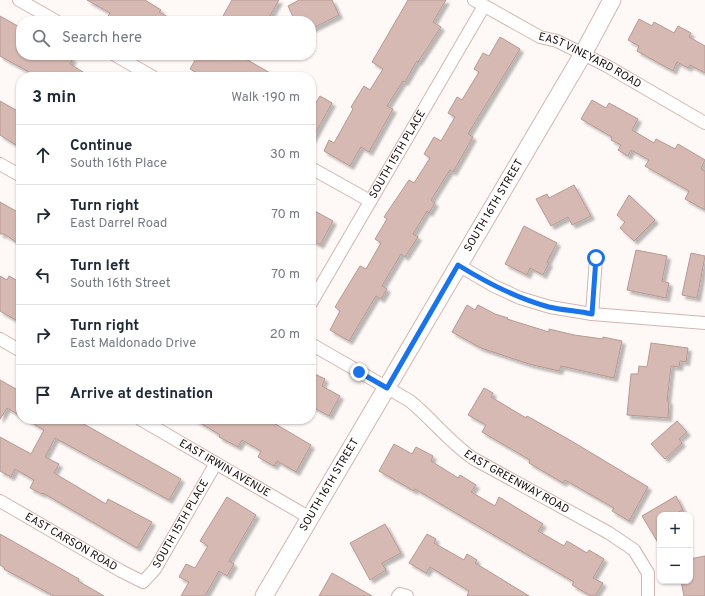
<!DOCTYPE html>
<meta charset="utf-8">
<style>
:root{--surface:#fff;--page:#f2f2f3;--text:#1f2937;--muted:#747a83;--line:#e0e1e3}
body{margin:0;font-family:Overpass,sans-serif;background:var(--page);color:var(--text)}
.controls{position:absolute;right:12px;bottom:12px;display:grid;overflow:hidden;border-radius:8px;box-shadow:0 1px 3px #0004}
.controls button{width:36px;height:36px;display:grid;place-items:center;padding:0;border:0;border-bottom:1px solid var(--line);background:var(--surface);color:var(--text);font:20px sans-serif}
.stop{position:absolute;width:12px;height:12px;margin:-9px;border:3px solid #1a73e8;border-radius:50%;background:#fff}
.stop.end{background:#1a73e8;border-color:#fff;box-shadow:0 1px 4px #0008}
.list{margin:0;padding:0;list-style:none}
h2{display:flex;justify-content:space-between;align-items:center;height:52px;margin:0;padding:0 16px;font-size:17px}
h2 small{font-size:13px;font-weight:400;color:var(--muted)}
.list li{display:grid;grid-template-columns:26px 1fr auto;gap:12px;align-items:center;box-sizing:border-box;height:60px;padding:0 16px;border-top:1px solid var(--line)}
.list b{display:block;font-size:15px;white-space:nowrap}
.list p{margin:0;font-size:13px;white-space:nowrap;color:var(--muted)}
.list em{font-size:13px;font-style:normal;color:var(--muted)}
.icon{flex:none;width:22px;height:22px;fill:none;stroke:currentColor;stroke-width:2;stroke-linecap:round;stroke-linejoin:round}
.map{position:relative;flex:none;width:705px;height:596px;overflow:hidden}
.search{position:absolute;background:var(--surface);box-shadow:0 1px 3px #0004;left:16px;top:16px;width:300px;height:44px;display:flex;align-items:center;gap:10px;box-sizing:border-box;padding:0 14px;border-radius:16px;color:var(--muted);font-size:15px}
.panel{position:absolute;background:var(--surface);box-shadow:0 1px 3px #0004;left:16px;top:72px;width:300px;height:352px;border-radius:16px}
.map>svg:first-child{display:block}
.building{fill:#d6b9b2;stroke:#b69992;filter:url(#shadow)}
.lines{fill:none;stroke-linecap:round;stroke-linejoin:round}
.minor-casing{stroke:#d4b6af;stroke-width:14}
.secondary-casing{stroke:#d4b6af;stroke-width:19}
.minor{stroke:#fff;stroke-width:12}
.secondary{stroke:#fff;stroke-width:17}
.route{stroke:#1a73e8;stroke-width:5}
.labels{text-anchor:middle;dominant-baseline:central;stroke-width:3;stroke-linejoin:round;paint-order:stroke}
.street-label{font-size:11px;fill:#140a08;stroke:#fff}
</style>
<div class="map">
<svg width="705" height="596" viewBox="0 0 705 596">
<defs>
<filter id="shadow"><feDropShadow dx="3.5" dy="3.5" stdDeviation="1" flood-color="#0004"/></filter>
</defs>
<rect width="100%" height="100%" fill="#fef8f6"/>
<path class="building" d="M87,0H145L161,10L159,12L175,21H105L110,13Z
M232,0H279L267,21H232L223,16Z
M299,0H332L339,15L311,29V21H295L288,6Z
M408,0H446L433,22L441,27L418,62L417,61L405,82L403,81L387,106L393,109L369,152L361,147L350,166L324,151L329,140L334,143L353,109L351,107L364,86L370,90L383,69L372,62Z
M0,16L21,28V55H66L73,59L70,64L91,77H38L0,56Z
M639,19L652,26L654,22L674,33L678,26L691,33L689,37L705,46V73L690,65L688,68L677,62L673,71L637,51L639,46L628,40Z
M500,37L520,49L468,134L473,137L453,172L450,170L431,200L435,203L429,213L427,211L413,234L418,237L405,257L401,254L382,286L387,289L381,299L376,296L349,341L330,330L340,311L335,307L360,266L366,269L381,243L375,239L387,219L384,217L409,180L414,183L430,158L424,154L434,137L441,141L455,117L448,113L457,97L462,100L479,72L474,69L483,53L489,56Z
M198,55H246L244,58L277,77H205L190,69Z
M320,96L332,103L311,141V101L316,103Z
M592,100L606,108L609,103L638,119L632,130L654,143L656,139L675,149L678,144L705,160L701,169L705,171V210L685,199L689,191L645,166L649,160L631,150L628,156L618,150L621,145L611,140L612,137L581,119Z
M0,101L21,113V148L0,135Z
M574,185L591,216L572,225L568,217L551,226L536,199L547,194L549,198Z
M629,195L655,220L634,241L620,228L625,222L617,215Z
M0,202L21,214V245L4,234H0Z
M311,209L333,221L320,245L311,240Z
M524,226L557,243L547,262L549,263L543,275L530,268L527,275L505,264Z
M636,250L667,256L662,281L669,283L666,298L627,290Z
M691,253L705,256L697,298L682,295Z
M0,276L7,280L9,276L21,283V323L0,311Z
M467,305L475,310L478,305L495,314L508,318L507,319L549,332V329L574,335L603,339V337L622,341L614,378L561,366L559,371L529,364L481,348L452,332Z
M651,343L688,348L686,362L680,361L679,367L671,366L667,401H669L668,418L627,415L631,374H638L639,366L647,367Z
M311,372L325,379L322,386L340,396L329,416L311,406Z
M0,380L21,392V416L7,408L0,419Z
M484,388L493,393L491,397L526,418L527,416L568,439L648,487L629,521L612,511L614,508L565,480L563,483L529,463L530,460L482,432L486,425L468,415Z
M26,419H75L181,479L169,500L55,438L45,457L59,464L54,473L106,504L108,499L152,522L137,548L43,493L42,494L30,488L34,480L15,469L11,477L0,471V437L31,454L44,430Z
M194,419H267L311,445L296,472L277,461L274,466L258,457L261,451L242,440L238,447L219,437L220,435Z
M677,421L687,432L679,439L682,443L665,459L651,444Z
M394,444L412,454L416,447L433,456L431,461L458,478L460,475L476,485L471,492L495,506L499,497L543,524L538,531L564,546L567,541L587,553L589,550L604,559L593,578L603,583L595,596H591L572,585L574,582L415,489L414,491L379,471Z
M676,496L683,510L673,515H660V546L642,516Z
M227,497L256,515L229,561L234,564L227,576L219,571L205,596H181L189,582L179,577L186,564L195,568L208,546L200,541Z
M385,524L401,553L382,563L386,570L370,580L350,543Z
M0,534L79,579L78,581L104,596H54L4,569L5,568L0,565Z
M427,534L436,539L434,543L464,560L467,554L477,560L475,563L529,596H467L469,591L430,567L426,573L409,563Z
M705,556V596H684L681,581H690V559Z
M332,573L372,596H319Z"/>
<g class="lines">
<g class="minor-casing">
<g id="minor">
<path d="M19,0L56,21"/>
<path id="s1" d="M474,0L540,37L557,41L607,66L705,123"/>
<path d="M115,55L153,77"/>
<path d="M0,164L21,176"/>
<path d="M311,168L370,201"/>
<path d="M458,265L494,286L520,298L550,307L592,314L705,323"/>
<path id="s2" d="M311,303L484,6"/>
<path d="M592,314L596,258"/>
<path d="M0,339L21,351"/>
<path id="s3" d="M311,344L410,401C432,419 450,443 474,459L609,533L634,550L648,573V596"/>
<path id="s4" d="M140,419L310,518"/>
<path id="s5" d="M0,501L121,571L143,582L155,569L216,463"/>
<path d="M398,596L400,594L407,596"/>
</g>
</g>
<g class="secondary-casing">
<g id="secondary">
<path id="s6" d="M264,596L583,54L612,0"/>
</g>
</g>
<use href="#minor" class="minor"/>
<use href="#secondary" class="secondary"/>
</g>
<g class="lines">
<path class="route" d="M359,372L387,388L458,265C487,283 516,298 549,307C562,310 578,311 592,314L596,258"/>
</g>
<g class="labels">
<g class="street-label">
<text stroke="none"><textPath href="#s1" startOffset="131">EAST VINEYARD ROAD</textPath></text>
<text stroke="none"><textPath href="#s2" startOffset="172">SOUTH 15TH PLACE</textPath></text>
<text stroke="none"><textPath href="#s6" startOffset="453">SOUTH 16TH STREET</textPath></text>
<text stroke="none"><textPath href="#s4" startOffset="98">EAST IRWIN AVENUE</textPath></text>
<text stroke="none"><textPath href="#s3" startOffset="249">EAST GREENWAY ROAD</textPath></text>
<text stroke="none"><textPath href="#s6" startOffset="129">SOUTH 16TH STREET</textPath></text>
<text stroke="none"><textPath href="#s5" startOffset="234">SOUTH 15TH PLACE</textPath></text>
<text stroke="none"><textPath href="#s5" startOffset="82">EAST CARSON ROAD</textPath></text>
</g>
</g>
</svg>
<div class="controls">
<button>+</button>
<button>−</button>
</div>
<div class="stop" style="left:596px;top:258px"></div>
<div class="stop end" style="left:359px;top:372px"></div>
<div class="search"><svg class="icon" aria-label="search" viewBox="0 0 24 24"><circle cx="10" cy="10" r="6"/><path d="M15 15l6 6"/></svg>Search here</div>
<section class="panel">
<h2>3 min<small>Walk · 190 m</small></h2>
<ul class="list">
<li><svg class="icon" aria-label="ahead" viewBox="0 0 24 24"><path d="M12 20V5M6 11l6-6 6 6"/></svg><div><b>Continue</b><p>South 16th Place</p></div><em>30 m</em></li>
<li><svg class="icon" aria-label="right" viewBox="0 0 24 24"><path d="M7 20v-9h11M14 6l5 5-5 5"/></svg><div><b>Turn right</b><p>East Darrel Road</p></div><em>70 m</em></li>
<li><svg class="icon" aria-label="left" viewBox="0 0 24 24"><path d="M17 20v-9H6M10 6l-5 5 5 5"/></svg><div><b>Turn left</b><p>South 16th Street</p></div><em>70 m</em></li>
<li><svg class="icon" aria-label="right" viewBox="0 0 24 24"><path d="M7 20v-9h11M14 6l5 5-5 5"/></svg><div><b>Turn right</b><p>East Maldonado Drive</p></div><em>20 m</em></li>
<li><svg class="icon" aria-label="arrive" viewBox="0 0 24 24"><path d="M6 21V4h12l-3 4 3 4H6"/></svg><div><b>Arrive at destination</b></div></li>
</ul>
</section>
</div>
